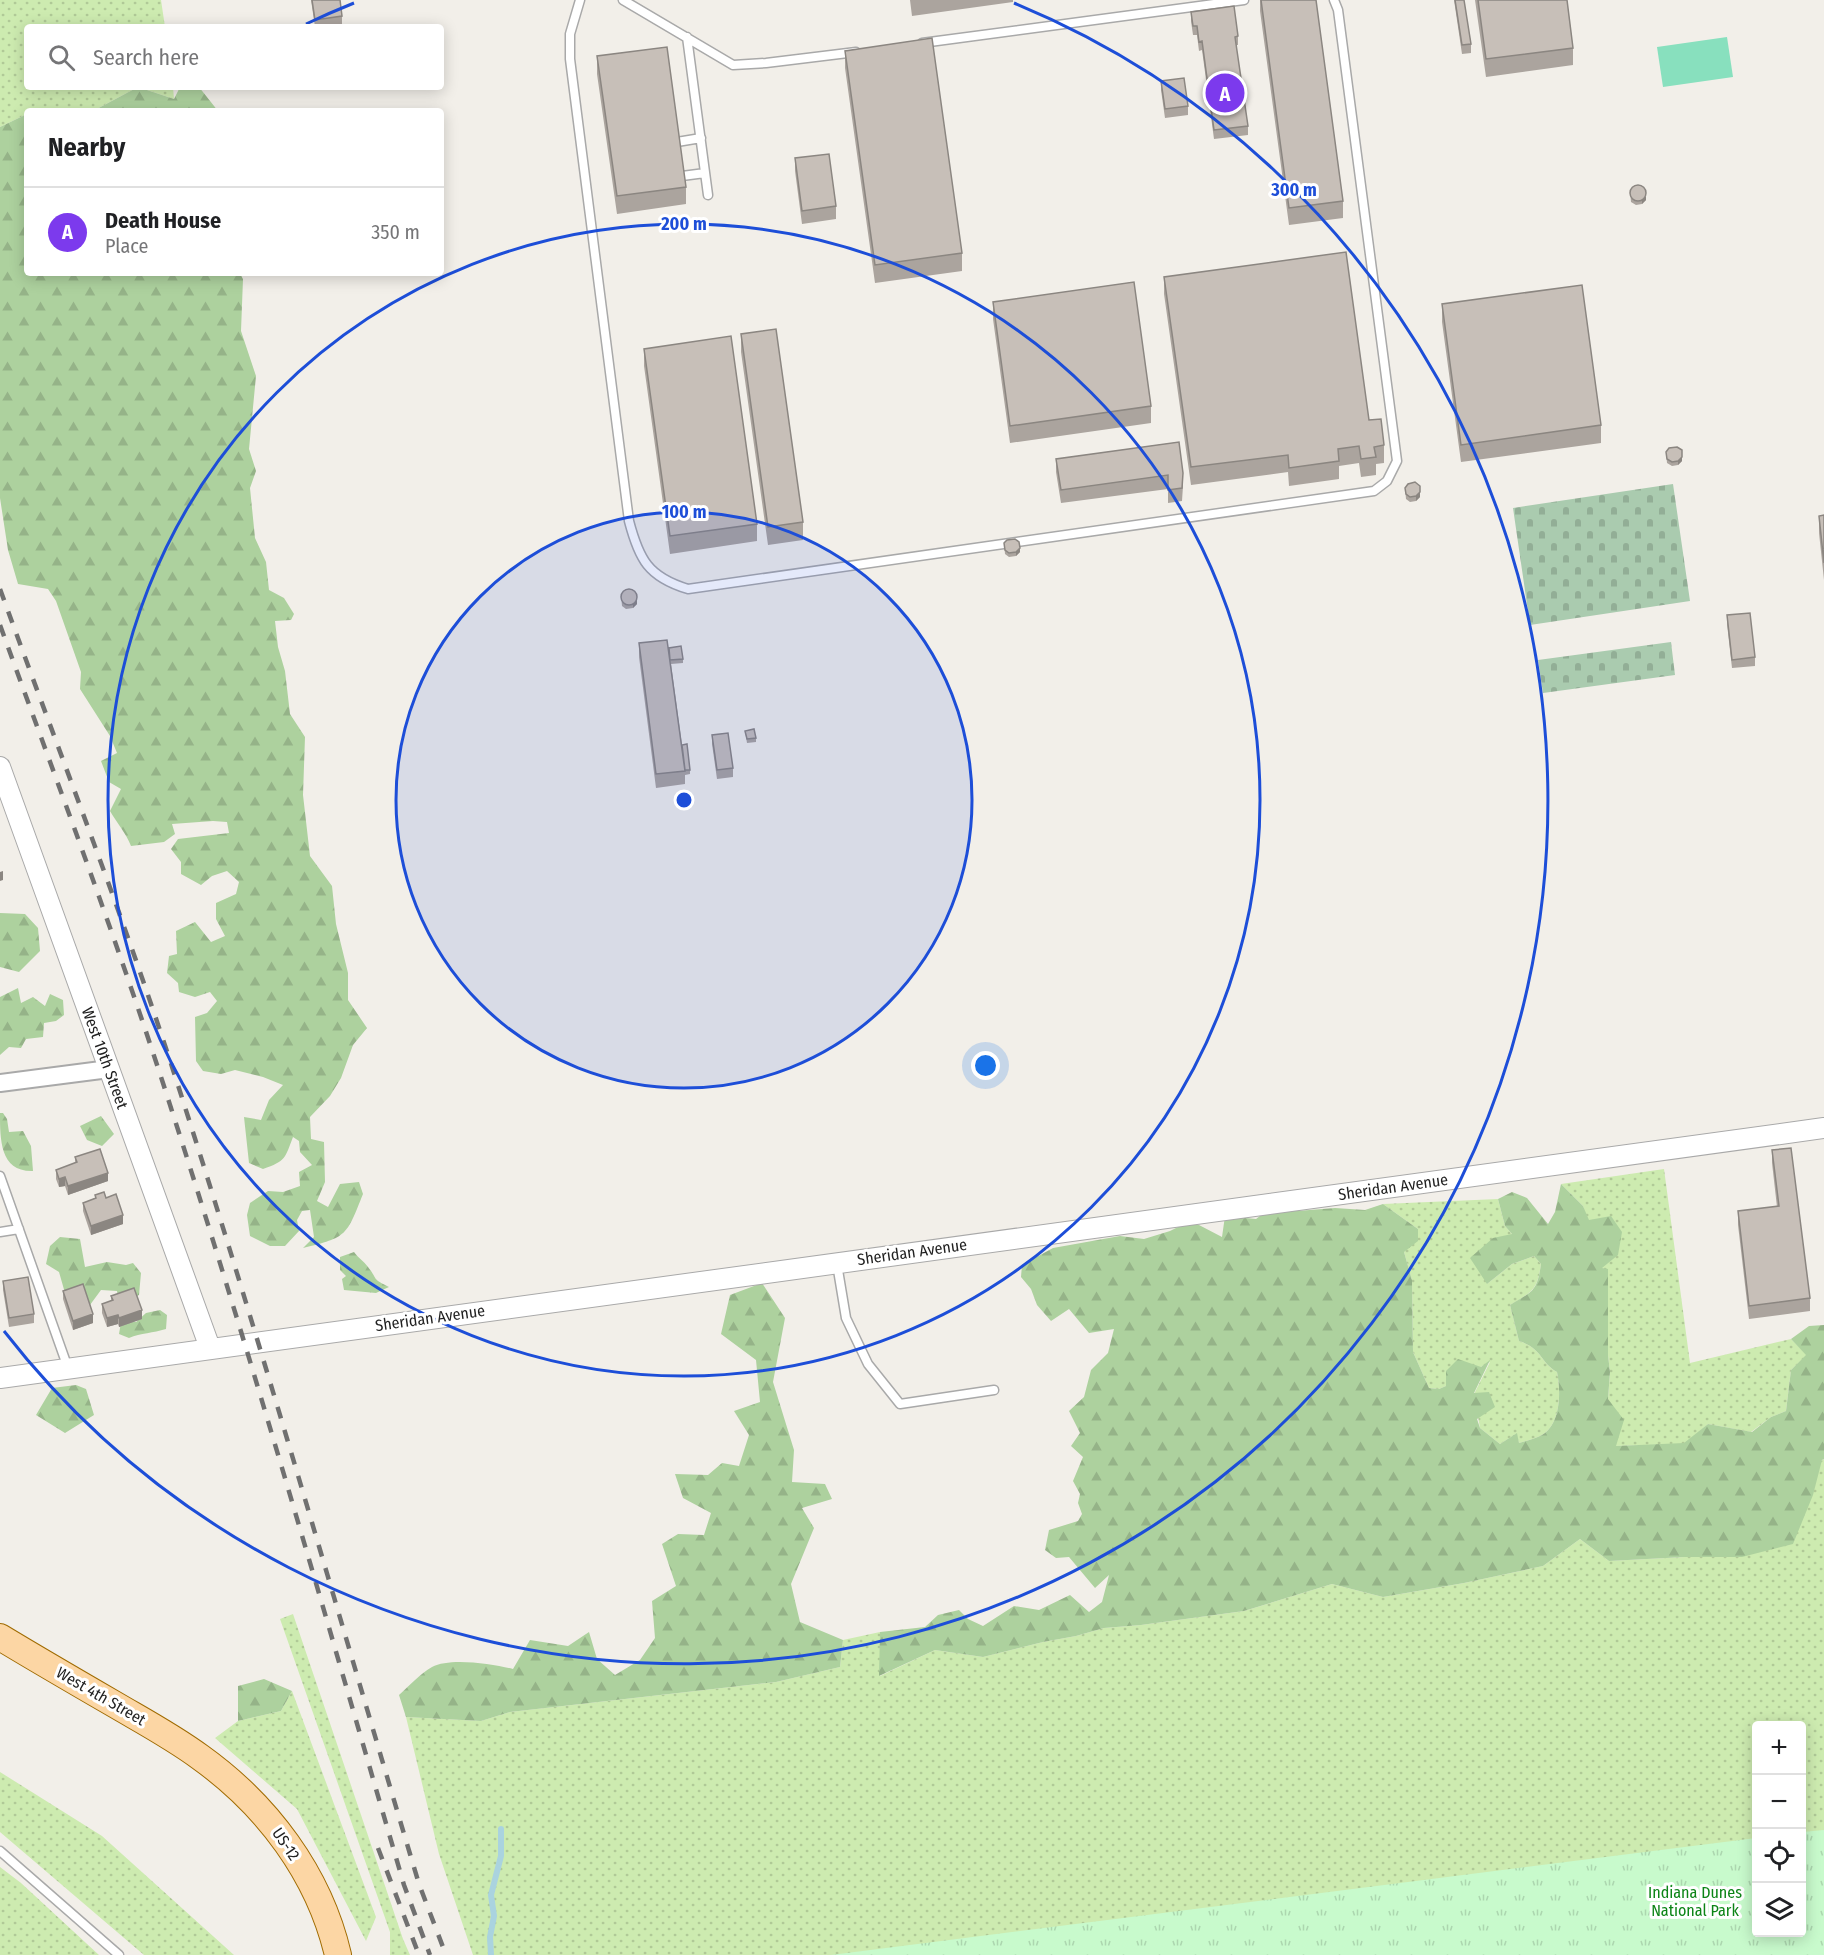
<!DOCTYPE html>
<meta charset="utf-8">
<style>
:root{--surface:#fff;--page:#f2f2f2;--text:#202124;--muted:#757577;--line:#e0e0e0;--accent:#7c3aed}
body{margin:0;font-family:"Fira Sans Condensed",sans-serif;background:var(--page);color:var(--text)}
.controls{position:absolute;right:18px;bottom:18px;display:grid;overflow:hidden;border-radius:6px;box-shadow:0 3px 15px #0003}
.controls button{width:54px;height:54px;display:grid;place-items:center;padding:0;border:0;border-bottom:2px solid var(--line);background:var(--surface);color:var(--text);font:30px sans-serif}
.you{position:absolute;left:986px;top:1066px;width:21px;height:21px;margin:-15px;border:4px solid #fff;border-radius:50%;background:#1a73e8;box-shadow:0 0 0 9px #1a73e833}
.badge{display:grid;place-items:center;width:39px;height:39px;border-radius:50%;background:var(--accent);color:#fff;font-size:20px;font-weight:700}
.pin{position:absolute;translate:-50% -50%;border:3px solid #fff;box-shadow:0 2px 6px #0006}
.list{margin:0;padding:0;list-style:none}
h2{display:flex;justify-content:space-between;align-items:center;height:78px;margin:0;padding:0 24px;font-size:26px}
h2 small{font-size:20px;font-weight:400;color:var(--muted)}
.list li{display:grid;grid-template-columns:39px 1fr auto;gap:18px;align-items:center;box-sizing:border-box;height:90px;padding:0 24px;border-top:2px solid var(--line)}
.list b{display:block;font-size:22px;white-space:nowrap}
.list p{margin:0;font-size:20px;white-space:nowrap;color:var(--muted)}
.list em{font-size:20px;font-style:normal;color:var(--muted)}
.icon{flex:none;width:33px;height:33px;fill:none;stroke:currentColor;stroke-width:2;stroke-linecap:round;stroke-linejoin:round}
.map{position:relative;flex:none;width:1824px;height:1955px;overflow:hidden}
.search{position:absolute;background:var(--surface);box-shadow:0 3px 15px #0003;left:24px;top:24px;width:420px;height:66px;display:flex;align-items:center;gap:15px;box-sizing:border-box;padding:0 21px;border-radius:6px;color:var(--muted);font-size:22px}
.panel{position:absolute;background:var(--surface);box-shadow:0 3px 15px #0003;left:24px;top:108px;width:420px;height:168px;border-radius:6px}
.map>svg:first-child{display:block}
.grass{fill:url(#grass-dots)}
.forest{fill:url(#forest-firs)}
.cemetery{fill:url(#cemetery-stones)}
.park{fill:url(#park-tufts)}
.pitch{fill:#88e0be}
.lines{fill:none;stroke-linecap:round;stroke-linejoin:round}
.stream{stroke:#aad3df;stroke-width:6}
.service-casing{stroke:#a9a9a9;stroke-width:11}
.minor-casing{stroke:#a9a9a9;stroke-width:20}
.tertiary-casing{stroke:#a9a9a9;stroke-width:22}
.primary-casing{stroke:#a06b00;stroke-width:28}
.service{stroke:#fff;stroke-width:8}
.minor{stroke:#fff;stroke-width:16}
.tertiary{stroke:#fff;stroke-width:20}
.primary{stroke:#fcd6a4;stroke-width:26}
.rail{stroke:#707070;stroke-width:4.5;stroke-dasharray:12 12;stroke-linecap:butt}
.wall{fill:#aba49e}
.shaded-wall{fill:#8b8681}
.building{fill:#c7bfb8;stroke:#8b8681;stroke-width:1.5}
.ring{fill:none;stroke:#1d4ed8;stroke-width:3}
.labels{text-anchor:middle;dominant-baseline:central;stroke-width:6;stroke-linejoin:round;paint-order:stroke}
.street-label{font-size:16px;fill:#222;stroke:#fff}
.park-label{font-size:16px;fill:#0c8416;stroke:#fff}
.centre{fill:#1d4ed8;stroke:#fff;stroke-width:3}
.ring-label{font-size:18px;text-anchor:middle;font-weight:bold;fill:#1d4ed8;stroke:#fff;stroke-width:6;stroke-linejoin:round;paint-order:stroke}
</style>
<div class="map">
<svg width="1824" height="1955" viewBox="0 0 1824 1955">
<defs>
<pattern id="grass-dots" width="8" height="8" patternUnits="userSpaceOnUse" patternTransform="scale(1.5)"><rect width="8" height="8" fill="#cdebb0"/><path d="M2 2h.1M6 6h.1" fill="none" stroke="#b0c997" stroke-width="1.8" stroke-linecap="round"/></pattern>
<pattern id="forest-firs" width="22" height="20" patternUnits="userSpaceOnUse" patternTransform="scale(1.5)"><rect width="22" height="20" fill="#add19e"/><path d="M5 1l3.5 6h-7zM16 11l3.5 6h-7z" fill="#95b388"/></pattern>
<pattern id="cemetery-stones" width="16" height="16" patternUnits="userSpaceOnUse" patternTransform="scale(1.5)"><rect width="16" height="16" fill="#aacbaf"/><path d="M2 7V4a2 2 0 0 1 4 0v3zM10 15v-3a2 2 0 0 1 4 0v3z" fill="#92ae96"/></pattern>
<pattern id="park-tufts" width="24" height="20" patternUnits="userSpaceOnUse" patternTransform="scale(1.5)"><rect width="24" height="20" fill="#c8facc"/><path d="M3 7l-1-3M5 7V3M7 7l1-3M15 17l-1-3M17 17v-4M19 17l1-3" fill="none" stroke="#acd6af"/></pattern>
</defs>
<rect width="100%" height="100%" fill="#f2efe9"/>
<path class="grass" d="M0,0H161L165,27H27V87H173L174,99L138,87L93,111H27V114L0,127Z
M1664,1169L1690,1363L1791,1339L1807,1355L1791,1370L1786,1411L1771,1417L1751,1432L1708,1424L1685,1444L1615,1446L1608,1399L1610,1372L1608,1355V1270L1601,1268L1583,1206L1561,1184Z
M1498,1199L1505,1226L1512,1234L1487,1284L1512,1264L1534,1256L1541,1264C1537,1291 1533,1291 1510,1305L1519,1341C1543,1349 1539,1361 1557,1372C1561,1391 1561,1424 1542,1435C1535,1439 1526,1441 1519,1443L1516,1434L1500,1444L1480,1428L1474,1394L1490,1362L1446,1386L1439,1389L1429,1388L1413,1352L1412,1280L1404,1252L1418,1229L1383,1204Z
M1824,1459V1845L1802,1843V1726H1756V1863L1067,1955H473L439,1854L406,1717L481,1721L510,1712L776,1682L840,1667L843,1640L880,1632V1676L935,1650L983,1657L1043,1642L1076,1636L1104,1628L1141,1625L1244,1611L1332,1584L1383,1597L1464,1583L1543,1566L1580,1539L1609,1561L1685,1557Z
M293,1614L403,1939L410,1955H390V1932L280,1619Z
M292,1691L376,1917L366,1941L297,1809L215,1738L238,1721L281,1711Z
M0,1772L102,1836L234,1955H144L0,1832Z
M0,1867L21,1883L99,1955H0Z"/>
<path class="forest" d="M138,87L174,99L180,87H199L218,111H93Z
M27,114V273H240L243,279L241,331L256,376L249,449L256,471L250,488L255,538L266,562L269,590L284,598L294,614L291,620L275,621L278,647L285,671L290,714L305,737L303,795L310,856L332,886L336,924L348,973V1000L367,1028L353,1045L341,1078L330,1096L310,1117L311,1139L324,1142L325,1182L317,1201L328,1207L340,1184L359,1182L363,1194C346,1236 348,1237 303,1248L314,1237L310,1210L302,1211L297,1220L299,1231L285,1246H270L250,1236L247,1215L250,1203L268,1191L283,1192L300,1186L299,1172L312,1165L300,1152L299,1141L293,1137C285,1158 286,1161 263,1169L249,1163L244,1117L261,1120L269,1100L283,1085L263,1077L235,1070L221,1074L203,1071L196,1061L195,1017L207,1013L217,1001L210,992L195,997L179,992L178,983L167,973L169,956L177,954L176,931L195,922L211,942L225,936L216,919V903L236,894L239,882L227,871L212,876L201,885L181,874V862L171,849L178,839L229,833L227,822L213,821L172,824L175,834L164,842L131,846C126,833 117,823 110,811L121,789L109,782L101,761L117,753L110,736L80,689L81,672L56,601L48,589L18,584L8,550L0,498V127Z
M0,913L25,914L38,928L40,951L19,972L0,967Z
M18,988L21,1003L33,997L45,1006L50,994L63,1000L64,1015L56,1021L44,1023L43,1037L26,1039L21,1048L9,1047L0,1055V997Z
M0,1113H3L7,1119L9,1132L23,1131L31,1146L33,1171C0,1172 0,1140 0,1113Z
M101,1116L114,1134L102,1146L87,1140L80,1126Z
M1561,1184L1583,1206L1589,1220L1611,1216L1622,1232L1618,1255L1602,1268L1608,1269V1355L1610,1372L1608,1399L1624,1420L1616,1446L1684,1443L1708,1424L1752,1432L1771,1417L1786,1411L1791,1370L1806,1355L1791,1339L1809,1326L1824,1325V1459L1822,1460L1813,1495L1793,1544L1742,1557H1685L1609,1561L1580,1539L1543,1566L1464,1583L1383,1597L1332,1584L1244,1611L1141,1625L1104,1628L1076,1636L1043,1642L983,1657L935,1650L879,1676L880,1632L925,1627L938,1615L959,1610L968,1619L983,1626L1014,1606L1039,1610L1070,1595L1089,1612L1102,1602L1109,1575L1095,1588L1069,1557L1056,1558L1045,1550L1049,1530L1078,1521L1082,1514L1078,1503L1080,1494L1073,1481L1083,1457L1071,1446L1080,1433L1069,1411L1084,1397L1091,1370L1108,1353L1114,1329L1089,1333L1069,1309L1051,1321L1037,1305L1031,1289L1021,1277L1022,1265L1053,1248L1120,1236L1144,1239L1170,1231L1186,1223L1199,1225L1222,1237L1225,1216L1256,1219L1269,1209L1297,1211L1335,1208L1365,1210L1383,1204L1418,1229V1241L1404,1252L1412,1280L1413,1352L1429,1388L1439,1389L1446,1386V1371L1458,1359L1481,1367L1490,1360L1474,1393L1489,1392L1495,1407L1477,1419L1480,1428L1500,1444L1517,1433L1519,1443C1526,1441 1535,1439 1542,1435C1561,1424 1561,1391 1557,1372C1539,1361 1543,1349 1519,1341L1510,1305C1533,1291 1537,1292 1541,1264L1534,1256L1512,1264L1487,1284L1470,1258L1493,1238L1512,1234L1505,1226L1498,1199L1512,1192L1527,1198L1548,1224L1555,1212Z
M60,1237L80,1239L85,1267L107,1262L126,1265L133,1263L141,1273L139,1295L119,1304L117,1291L101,1290L87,1309L67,1300L59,1272L46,1264L50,1246Z
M354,1252C358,1258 364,1261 368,1267C379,1281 371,1278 389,1287L376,1293L344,1290L342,1279L346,1276L340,1270V1257Z
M762,1283L785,1318L773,1382L794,1450L792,1482L825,1484L832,1499L802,1508L814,1528L791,1584L800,1622L843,1640L840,1667L776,1682L510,1712L481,1721L406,1717L399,1695C409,1686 420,1674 432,1667C450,1657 493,1664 513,1669L530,1640L568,1646L589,1632L597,1659L615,1675L640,1660L655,1638L652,1601L676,1586L662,1544L678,1534L704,1535L711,1513L683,1498L675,1474L708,1475L722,1463L739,1466L749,1435L734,1411L760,1402L756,1360L721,1334L730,1295Z
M160,1310L167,1315L166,1329C153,1333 141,1333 129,1338L119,1334L121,1322H136L146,1313Z
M76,1385L86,1389L94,1415L65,1433L36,1415L52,1388Z
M264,1679L292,1691L281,1711L238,1721V1686Z"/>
<path class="cemetery" d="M1673,484L1690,601L1530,625L1513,508Z
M1671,642L1675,675L1543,693L1538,660Z"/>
<path class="park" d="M1824,1830V1955H831L1756,1838V1932H1802V1832Z"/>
<path class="pitch" d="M1727,37L1733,77L1663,87L1657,47Z"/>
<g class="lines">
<path class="stream" d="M491,1955L490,1937L494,1916L491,1895L501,1856V1829"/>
<g class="service-casing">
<path id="service" d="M580,0L570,34V59L629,521C639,559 648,577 688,589L1374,491L1387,481L1397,461L1338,10L1334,0
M623,0L733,65L766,63L856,52
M687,37L708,195
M922,43L1244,0
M677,142L701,138
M682,176L705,173
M0,1176L68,1368
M0,1232L19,1229
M837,1264L846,1318L868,1364L900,1404L994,1390
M0,1851L119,1955"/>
</g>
<g class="minor-casing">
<path id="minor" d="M0,1083L109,1069"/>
</g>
<g class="tertiary-casing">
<path id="tertiary" d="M0,767L210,1348
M0,1378L1824,1128"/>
</g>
<g class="primary-casing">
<path id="primary" d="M0,1637C38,1660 76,1682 114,1704C143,1721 173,1737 200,1757C267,1805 319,1874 338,1955"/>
</g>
<use href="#service" class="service"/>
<use href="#minor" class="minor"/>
<use href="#tertiary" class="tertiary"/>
<use href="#primary" class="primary"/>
<path class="rail" d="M0,589C62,760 129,930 184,1104C267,1363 341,1624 419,1884L446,1955
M0,625C58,785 119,945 171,1108C254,1365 328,1625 404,1885L430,1955
M378,1848L419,1955"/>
</g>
<path class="wall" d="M311,0H340L342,16V25L325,27H315Z
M910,0H1013V2L912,16Z
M1260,0H1316L1343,201V218L1289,225L1260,11Z
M1454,0H1464L1471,44V53L1462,54Z
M1475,0H1567L1573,48V65L1486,77Z
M1191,12L1238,36V45H1236L1248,126V135L1214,139L1202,50L1199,51L1197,35H1193L1191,21Z
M845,51L962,253V271L875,283L845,68Z
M597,56L686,187V204L617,214L597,74Z
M1161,81L1188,106V115L1165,118L1161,90Z
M795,158L836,206V219L802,224L795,171Z
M1630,191L1646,200L1642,204L1636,205L1631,202Z
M1164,277L1369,420L1384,445V463L1376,464V475L1361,477L1359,463L1339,466V479L1289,486L1288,472L1191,485L1164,294Z
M993,302L1151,406V423L1010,443L993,319Z
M1442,304L1601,425V443L1461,462L1442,322Z
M741,334L803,522V540L768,545L741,352Z
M644,349L757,524V541L670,554L644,366Z
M1179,442L1183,486L1182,501L1168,503V489L1061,503L1056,472V459Z
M1666,452L1682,461L1678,465L1672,466L1667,463Z
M1405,488L1420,497L1416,501L1410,502L1406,499Z
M1824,515V580L1819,533V516Z
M1004,543L1020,552L1016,556L1009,557L1005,554Z
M621,595L637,604L633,608L626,609L622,606Z
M1727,615L1755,657V666L1732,668L1727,624Z
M639,643L669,648L683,659V663L671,664L682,745L690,770V774L685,775V784L656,788L639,657Z
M745,731L756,738V742L747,743Z
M712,735L733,768V777L717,779L712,744Z
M1772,1150L1810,1298V1311L1749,1319L1738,1225V1211L1777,1207L1772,1163Z
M75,1157L108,1181L68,1195L65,1186L59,1187L56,1179V1170L75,1163Z
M95,1195L106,1198L123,1224L91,1235L83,1211V1203L95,1198Z
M3,1281L34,1314V1323L9,1327L3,1290Z
M63,1291L93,1323L73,1330L63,1299Z
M111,1296L142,1319L119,1327L118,1324L107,1327L102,1313V1304L111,1301Z"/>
<path class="shaded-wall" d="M1646,196V200L1642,204V200Z
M1682,457V461L1678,465V461Z
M1420,492V497L1416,501V496Z
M1020,548V552L1016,556V552Z
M637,599V604L633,608V603Z
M3,871V880L0,881V872Z
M108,1173V1181L68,1195V1186Z
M65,1177V1186L59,1187V1179Z
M123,1215V1224L91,1235V1226Z
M142,1310V1319L119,1327V1318Z
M93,1314V1323L73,1330V1321Z
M118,1315V1324L107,1327V1318Z"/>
<path class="building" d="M312,0H340L342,16L315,20Z
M1261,0H1316L1343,201L1289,208Z
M1455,0H1464L1471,44L1462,45Z
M1478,0H1567L1573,48L1486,59Z
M1234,6L1238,36L1235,37L1248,126L1214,130L1202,41L1199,42L1197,26H1193L1191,12Z
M932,38L962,253L875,265L845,51Z
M667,47L686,187L617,196L597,56Z
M1184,78L1188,106L1165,109L1161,81Z
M829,154L836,206L802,211L795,158Z
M1630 193a8 8 0 1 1 16 0a8 8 0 1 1-16 0Z
M1346,252L1369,420L1381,419L1384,445L1374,447L1376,457L1361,459L1359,446L1338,449L1339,461L1289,468L1288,455L1191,467L1164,277Z
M1134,282L1151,406L1010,426L993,302Z
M1582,285L1601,425L1461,445L1442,304Z
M776,329L803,522L768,527L741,334Z
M731,336L757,524L670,536L644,349Z
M1179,442L1183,473L1182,488L1168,490V475L1061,490L1056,459Z
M1677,447L1682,450V457L1678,461L1672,462L1667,459L1666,452L1669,448Z
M1415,482L1420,486V492L1416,496L1410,497L1406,494L1405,488L1408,484Z
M1824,515V563L1819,516Z
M1015,539L1019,542L1020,548L1016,552L1009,553L1005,550L1004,543L1007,540Z
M621 597a8 8 0 1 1 16 0a8 8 0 1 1-16 0Z
M1750,613L1755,657L1732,660L1727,615Z
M667,640L685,771L656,774L639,643Z
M681,646L683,659L670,660L669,648Z
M754,729L756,738L747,739L745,731Z
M728,733L733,768L717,770L712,735Z
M687,744L690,770H685L682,745Z
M1791,1148L1810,1298L1749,1306L1738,1211L1779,1206L1772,1150Z
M100,1149L108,1173L68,1186L65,1177L59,1179L56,1170L77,1162L75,1157Z
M104,1192L106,1198L116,1194L123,1215L91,1226L83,1203L96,1198L95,1195Z
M28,1277L34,1314L9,1318L3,1281Z
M83,1284L93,1314L73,1321L63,1291Z
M134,1288L142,1310L119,1318L118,1315L107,1318L102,1304L113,1300L111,1296Z"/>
<circle cx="684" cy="800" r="288" fill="#1d4ed8" fill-opacity=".12"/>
<g class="ring">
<circle cx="684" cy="800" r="288"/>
<circle cx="684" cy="800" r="576"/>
<path d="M306 24A863 863 0 0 1 354 3M1014 3A863 863 0 1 1 4 1331"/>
</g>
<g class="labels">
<g class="street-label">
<text transform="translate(105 1058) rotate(70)">West 10th Street</text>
<text transform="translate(1393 1187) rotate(-8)">Sheridan Avenue</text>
<text transform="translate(912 1252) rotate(-8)">Sheridan Avenue</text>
<text transform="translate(430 1318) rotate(-8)">Sheridan Avenue</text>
<text transform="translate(101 1696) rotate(30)">West 4th Street</text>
<text transform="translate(286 1844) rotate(56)">US-12</text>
</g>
<g class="park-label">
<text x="1695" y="1892">Indiana Dunes<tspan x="1695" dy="18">National Park</tspan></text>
</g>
</g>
<circle cx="684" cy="800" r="9" class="centre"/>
<g class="ring-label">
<text x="1294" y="196">300 m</text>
<text x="684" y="230">200 m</text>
<text x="684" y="518">100 m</text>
</g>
</svg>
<div class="controls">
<button>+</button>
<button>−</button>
<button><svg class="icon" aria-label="locate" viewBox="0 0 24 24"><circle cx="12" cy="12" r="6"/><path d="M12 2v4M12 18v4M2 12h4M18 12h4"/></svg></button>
<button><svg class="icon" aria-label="layers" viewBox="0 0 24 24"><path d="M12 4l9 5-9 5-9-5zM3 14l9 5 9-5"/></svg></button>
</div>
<div class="you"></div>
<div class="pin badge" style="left:1225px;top:93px">A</div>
<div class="search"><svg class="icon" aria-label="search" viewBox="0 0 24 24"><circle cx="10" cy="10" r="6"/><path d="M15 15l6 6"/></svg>Search here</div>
<section class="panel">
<h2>Nearby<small></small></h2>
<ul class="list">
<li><span class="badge">A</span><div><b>Death House</b><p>Place</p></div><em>350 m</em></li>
</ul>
</section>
</div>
